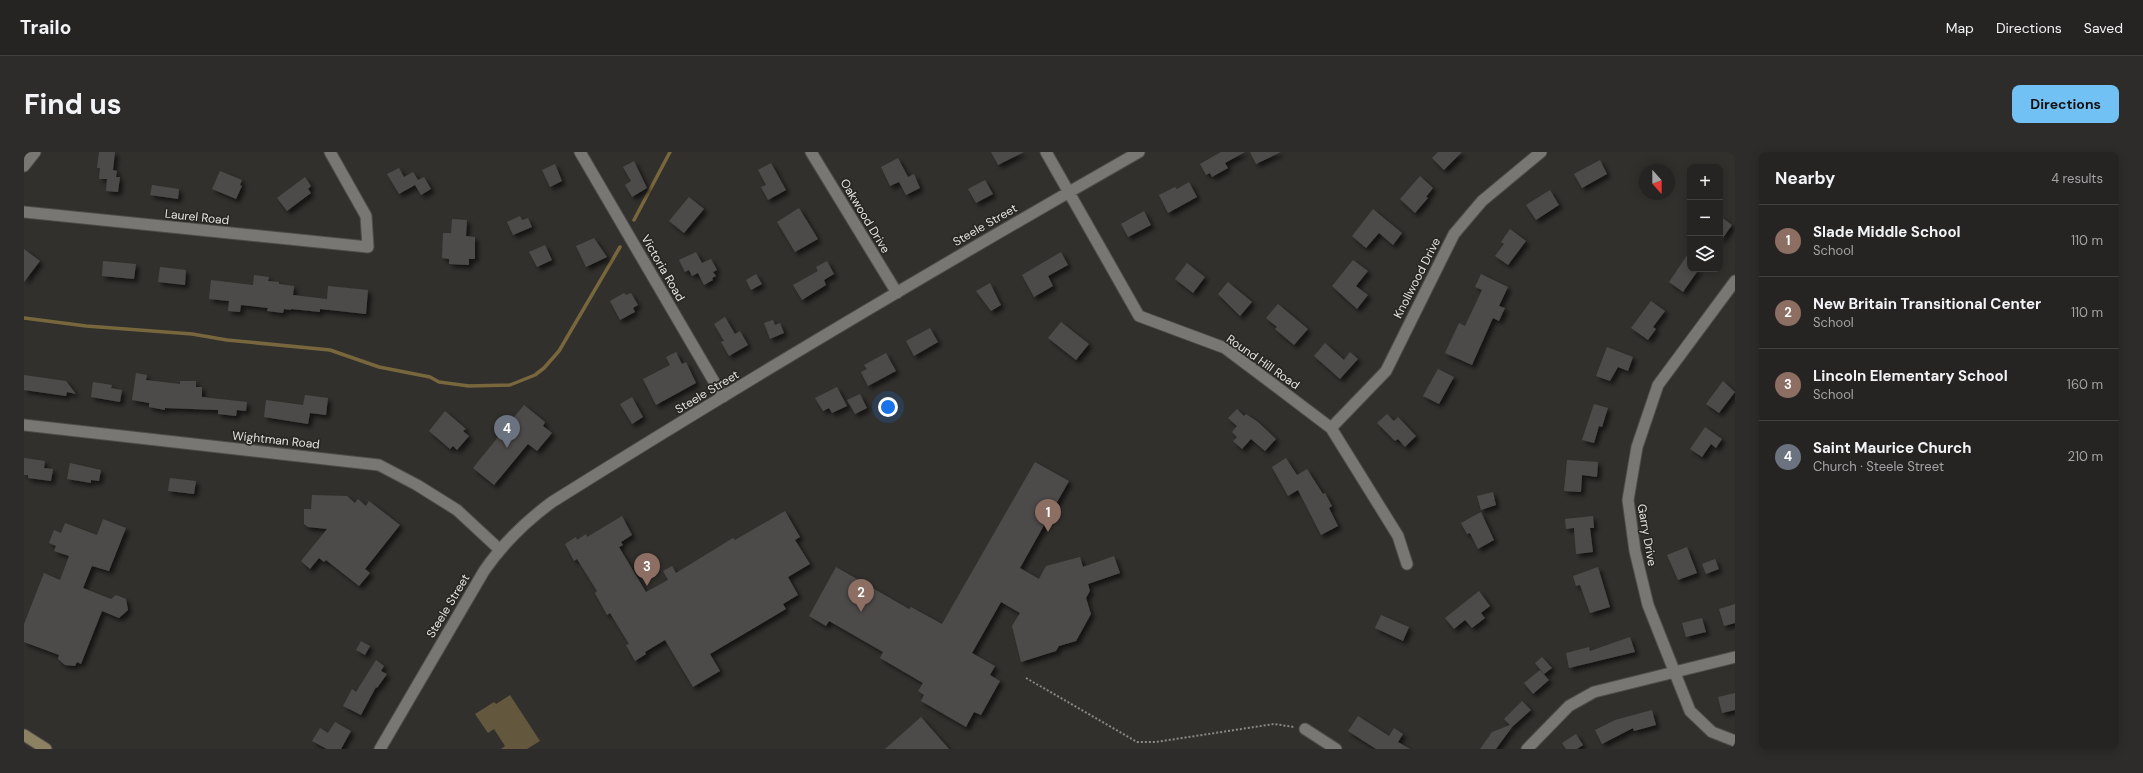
<!DOCTYPE html>
<meta charset="utf-8">
<style>
:root{--surface:#262422;--page:#2e2c2a;--text:#f1f3f6;--muted:#a4a4a5;--line:#424140;--accent:#72c1f5}
body{margin:0;font-family:"DM Sans",sans-serif;background:var(--page);color:var(--text)}
.controls{position:absolute;right:12px;top:12px;display:grid;overflow:hidden;border-radius:8px;box-shadow:0 2px 10px #0003}
.controls button{width:36px;height:36px;display:grid;place-items:center;padding:0;border:0;border-bottom:1px solid var(--line);background:var(--surface);color:var(--text);font:20px sans-serif}
.compass{position:absolute;left:1615px;top:12px;width:36px;height:36px;border-radius:50%;background:var(--surface);box-shadow:0 2px 10px #0003;rotate:159deg}
.you{position:absolute;left:864px;top:255px;width:14px;height:14px;margin:-10px;border:3px solid #fff;border-radius:50%;background:#1a73e8;box-shadow:0 0 0 6px #1a73e833}
.badge{display:grid;place-items:center;width:26px;height:26px;border-radius:50%;background:var(--accent);color:#fff;font-size:13px;font-weight:700}
.pin{position:absolute;translate:-50% -33px;filter:drop-shadow(0 1px 2px #0008)}
.pin::after{content:'';position:absolute;top:21px;width:14px;height:12px;background:inherit;clip-path:polygon(0 0,100% 0,50% 100%)}
.list{margin:0;padding:0;list-style:none}
h2{display:flex;justify-content:space-between;align-items:center;height:52px;margin:0;padding:0 16px;font-size:17px}
h2 small{font-size:13px;font-weight:400;color:var(--muted)}
.list li{display:grid;grid-template-columns:26px 1fr auto;gap:12px;align-items:center;box-sizing:border-box;height:72px;padding:0 16px;border-top:1px solid var(--line)}
.list b{display:block;font-size:15px;white-space:nowrap}
.list p{margin:0;font-size:13px;white-space:nowrap;color:var(--muted)}
.list em{font-size:13px;font-style:normal;color:var(--muted)}
.icon{flex:none;width:22px;height:22px;fill:none;stroke:currentColor;stroke-width:2;stroke-linecap:round;stroke-linejoin:round}
.map{position:relative;flex:none;width:1711px;height:597px;overflow:hidden;border-radius:8px}
header{display:flex;align-items:center;gap:24px;box-sizing:border-box;height:56px;padding:0 20px;background:var(--surface);border-bottom:1px solid var(--line)}
header strong{font-size:19px}
nav{display:flex;gap:22px;margin-inline-start:auto;font-size:14px}
.intro{display:flex;align-items:center;justify-content:space-between;box-sizing:border-box;height:96px;padding:0 24px}
h1{margin:0;font-size:28px}
.button{padding:10px 18px;border-radius:8px;background:var(--accent);color:#111;font-size:14px;font-weight:700}
main{display:flex;gap:24px;padding:0 24px}
aside{flex:1;background:var(--surface);border-radius:8px;box-shadow:0 2px 10px #0003}
.map>svg:first-child{display:block}
.green{fill:#63583d}
.lines{fill:none;stroke-linecap:round;stroke-linejoin:round}
.stream{stroke:#78673c;stroke-width:3.5}
.building{fill:#4d4b48;filter:url(#shadow)}
.minor-casing{stroke:#4f4d4b;stroke-width:13}
.secondary-casing{stroke:#4f4d4b;stroke-width:13}
.path{stroke:#8b8987;stroke-width:2;stroke-dasharray:2 2;stroke-linecap:butt}
.minor{stroke:#787773;stroke-width:11}
.secondary{stroke:#8c8161;stroke-width:11}
.labels{text-anchor:middle;dominant-baseline:central;stroke-width:3.5;stroke-linejoin:round;paint-order:stroke}
.street-label{font-size:12px;fill:#e5e4e2;stroke:#282723}
</style>
<header>
<strong>Trailo</strong>
<nav><a>Map</a><a>Directions</a><a>Saved</a></nav>
</header>
<div class="intro"><h1>Find us</h1><a class="button">Directions</a></div>
<main>
<div class="map">
<svg width="1711" height="597" viewBox="0 0 1711 597">
<defs>
<filter id="shadow"><feDropShadow dx="3.5" dy="3.5" stdDeviation="2" flood-color="#0009"/></filter>
</defs>
<rect width="100%" height="100%" fill="#32302d"/>
<path class="green" d="M486,543L516,589L503,597H477L481,594L470,577L464,581L451,562L470,550L472,552Z"/>
<g class="lines">
<path class="stream" d="M610,68L646,0
M0,166L62,174L168,182L203,188L306,198L355,215L406,225L415,230L445,234L486,233L511,223L520,216L535,199L596,95"/>
</g>
<path class="building" d="M75,0H91L89,18L93,19L92,25H96L94,40L82,39L83,27H75L76,16H73Z
M967,0H1000L974,13Z
M1197,0H1221L1201,11L1204,16L1188,25L1186,21L1182,23L1176,12Z
M1226,0H1257L1232,12Z
M1414,0H1438L1420,18L1408,6Z
M874,6L884,25L890,22L896,36L882,43L875,30L866,34L857,15Z
M1576,8L1583,22L1558,36L1550,22Z
M610,9L623,36L608,45L601,33L607,29L599,15Z
M747,11L762,38L744,48L737,35L742,33L734,18Z
M531,12L538,29L526,35L518,18Z
M375,16L380,25L389,20L394,28L400,25L407,37L397,43L391,33L375,42L363,22Z
M196,19L218,28L216,33L218,34L212,47L188,37Z
M1396,24L1409,36L1402,45L1404,46L1391,61L1376,47Z
M281,25L287,34L284,37L287,41L263,59L253,46Z
M961,28L969,42L952,51L944,37Z
M1165,30L1173,45L1144,61L1135,43L1151,35L1153,37Z
M128,33L155,37L154,47L126,43Z
M1526,38L1535,53L1512,68L1502,53Z
M665,45L680,57L660,81L645,69Z
M775,56L794,87L771,100L753,70Z
M1349,57L1378,81L1369,93L1355,81L1342,96L1328,84Z
M1120,59L1127,73L1104,85L1097,72Z
M496,64L498,68L504,66L508,75L489,83L483,70Z
M1696,64L1708,73L1696,90Z
M428,67L443,68L442,84L451,85V107H445V113L425,112V107L418,106L419,81H427Z
M1486,77L1502,89L1484,113L1471,104L1480,92L1477,90Z
M570,86L583,105L562,115L552,94Z
M521,93L528,108L513,115L505,100Z
M0,97L16,109L0,130Z
M1666,99V117H1675L1659,140L1645,130Z
M672,100L678,111L687,107L693,118L689,120L692,124L688,126L689,128L680,133L674,121L668,124L665,118L661,120L655,108Z
M1037,100L1044,113L1024,124L1029,134L1010,145L998,123Z
M1329,108L1344,119L1332,134L1344,143L1333,157L1308,134Z
M79,109L112,112L110,127L78,124Z
M803,109L810,122L800,128L802,133L778,148L769,133L794,119L792,115Z
M1163,111L1181,125L1169,141L1151,127Z
M136,115L162,118L161,133L134,130Z
M732,122L738,132L727,138L722,128Z
M1457,122L1484,135L1475,154L1481,156L1475,169L1469,166L1448,213L1421,201L1435,171L1441,174L1458,138L1451,135Z
M230,123L245,125L244,129L255,130V132L270,134L269,143L303,147L304,134L344,138L342,162L296,157V160L267,157V158L260,157L259,161L243,159L244,156L217,153L216,160L204,159L205,149L185,147L187,128L229,133Z
M1204,130L1228,150L1216,164L1194,142Z
M966,131L977,153L967,159L952,139Z
M600,141L602,143L607,141L614,153L609,156L611,160L596,168L586,149Z
M1627,149L1641,159L1629,175L1632,177L1624,188L1607,176Z
M1254,152L1284,177L1270,193L1251,177L1253,175L1242,166Z
M701,165L711,182L716,179L724,193L705,204L697,190L700,189L690,172Z
M749,168L751,173L756,171L760,181L746,187L740,171Z
M1037,170L1065,192L1052,208L1024,186Z
M906,176L914,190L890,204L882,189Z
M1301,191L1320,208L1326,200L1334,207L1316,227L1290,204Z
M1583,195L1609,205L1604,219L1594,215L1586,229L1572,224Z
M652,200L658,212L662,210L672,231L632,253L619,227L646,213L642,205Z
M862,201L872,219L844,234L837,220L843,217L840,213Z
M1414,217L1430,225L1415,252L1399,244Z
M112,221L123,223L122,228L156,232V229H172V235H178V245L223,250L222,259L213,258L212,264L194,262V258L141,256V258L125,255V251L108,248Z
M0,223L42,229L52,242L43,240L42,244L0,238Z
M1699,229L1711,240L1695,261L1682,252Z
M69,230L88,233L87,236L98,238L96,250L67,245Z
M813,235L823,254L808,261L805,256L799,259L791,246Z
M836,242L843,256L831,262L823,248Z
M281,243L304,246L302,263L286,261L284,272L240,265L242,248L279,253Z
M608,245L619,265L608,272L596,252Z
M1570,252L1584,256L1578,275L1575,274L1570,291L1558,288Z
M500,253L521,270L519,274L528,281L513,299L504,292L470,333L449,316Z
M1213,257L1220,264L1222,262L1234,270L1252,287L1241,299L1227,287L1218,297L1209,289L1213,285L1208,280L1213,274L1204,266Z
M421,259L442,277L439,279L445,284L433,298L429,294L426,297L405,279Z
M1363,262L1370,269L1374,265L1392,284L1381,295L1374,287L1371,289L1353,271Z
M1681,275L1698,287L1692,296L1687,292L1678,305L1666,297Z
M0,306L21,309L20,316L29,317L27,329L4,326V323H0Z
M1262,306L1273,323L1283,317L1299,342L1301,341L1308,354L1305,356L1314,374L1297,383L1274,338L1264,344L1248,315Z
M1543,308L1574,310L1573,325L1558,323L1557,340L1540,339Z
M1011,310L1045,329L996,416L1015,427L1022,414L1056,405L1059,415L1090,404L1096,421L1064,432L1066,439L1062,446L1067,462L1052,489L1035,494L1032,499L997,510L988,474L996,461L977,450L948,501L971,514L966,523L976,529L957,563L950,560L942,575L897,549L900,543L894,539L899,531L856,506L859,500L805,469L802,474L785,464L812,415L885,457L887,455L918,472Z
M46,311L77,318L75,329L67,328V331L43,327Z
M146,326L172,329L170,342L144,339Z
M1469,340L1472,353L1457,358L1453,344Z
M288,343L323,344L331,351L334,347L342,354L345,349L376,373L341,417L346,421L335,434L302,408L300,410L295,406L286,417L277,409L303,377L284,375L280,372V357H287Z
M761,359L776,385L771,388L786,412L764,425L774,443L759,452L762,457L686,502L696,519L669,535L641,488L621,500L622,502L611,509L602,493L605,492L586,461L583,463L571,441L573,439L553,407L550,409L541,392L552,385L553,388L562,382L563,385L598,364L608,383L597,390L599,393L595,395L622,440L644,428L639,419L648,414L652,421L709,386L711,388Z
M1457,360L1470,388L1454,397L1446,381L1443,382L1437,371Z
M1569,364L1570,376H1566L1569,400L1552,402L1550,376L1542,377L1541,367Z
M79,367L102,376L85,419L68,414L59,436L87,447L92,443L102,447L104,458L95,466L78,459L57,512L53,510L51,514L41,513L34,507L35,503L0,490V472L20,421L36,428L45,404L30,399L32,394L25,391L30,378L37,381L41,371L73,383Z
M1663,395L1673,421L1654,428L1643,403Z
M1691,407L1695,417L1682,422L1678,412Z
M1574,415L1586,455L1566,461L1556,433L1552,434L1549,424Z
M1455,439L1466,454L1457,461L1461,466L1448,476L1441,468L1430,477L1421,466Z
M1711,452V471L1700,474L1695,457Z
M1357,463L1385,475L1379,489L1351,476Z
M1678,466L1682,480L1662,485L1658,471Z
M1606,485L1611,500L1545,516L1542,501L1565,495L1566,499Z
M337,489L346,494L341,503L332,498Z
M1518,505L1528,516L1520,522L1511,511Z
M352,508L360,514L357,519L363,522L353,536L352,535L337,563L319,554L328,537L332,540Z
M1516,518L1525,528L1509,542L1500,531Z
M1711,541V558L1698,561L1694,545Z
M1498,549L1507,558L1488,575L1472,597H1456L1468,580L1486,573L1480,567Z
M1628,558L1632,573L1610,579L1609,576L1578,592L1571,578L1591,568Z
M1334,564L1365,584L1370,576L1379,582L1374,590L1386,597H1352L1324,579Z
M897,565L925,597H861Z
M311,570L327,579L317,597H303L288,589L296,576L304,581Z
M1552,582L1559,593L1553,597H1542L1538,591Z"/>
<g class="lines">
<g class="minor-casing">
<path id="minor" d="M556,0L699,245
M787,0L873,141
M1022,0L1115,164L1201,196L1307,276L1374,384L1383,412
M0,14L11,0
M0,60L344,95L342,64L306,0
M1711,129L1634,233L1613,295L1604,348L1611,399L1624,453L1666,559L1688,580L1711,589
M0,273L355,313L393,333L433,358L475,397
M1307,276L1362,219L1430,82L1458,49L1517,0
M1281,577L1312,597
M356,597L460,419C479,391 501,370 528,350C721,229 917,113 1115,0
M1503,597L1545,554L1570,540L1711,505"/>
</g>
<g class="secondary-casing">
<path id="secondary" d="M0,583L22,597"/>
</g>
<path class="path" d="M1002,526L1113,590H1132L1250,572L1270,575"/>
<use href="#minor" class="minor"/>
<use href="#secondary" class="secondary"/>
</g>
<g class="labels">
<g class="street-label">
<text transform="translate(841 64) rotate(59)">Oakwood Drive</text>
<text transform="translate(173 65) rotate(6)">Laurel Road</text>
<text transform="translate(961 73) rotate(-30)">Steele Street</text>
<text transform="translate(639 116) rotate(60)">Victoria Road</text>
<text transform="translate(1393 126) rotate(-63)">Knollwood Drive</text>
<text transform="translate(1239 210) rotate(35)">Round Hill Road</text>
<text transform="translate(683 240) rotate(-31)">Steele Street</text>
<text transform="translate(252 288) rotate(6)">Wightman Road</text>
<text transform="translate(1623 383) rotate(80)">Garry Drive</text>
<text transform="translate(424 454) rotate(-59)">Steele Street</text>
</g>
</g>
</svg>
<div class="controls">
<button>+</button>
<button>−</button>
<button><svg class="icon" aria-label="layers" viewBox="0 0 24 24"><path d="M12 4l9 5-9 5-9-5zM3 14l9 5 9-5"/></svg></button>
</div>
<svg class="compass" viewBox="-18 -18 36 36"><path d="M0-13l5 13h-10z" fill="#e53935"/><path d="M0 13l5-13h-10z" fill="#a4a4a5"/></svg>
<div class="you"></div>
<div class="pin badge" style="left:1024px;top:380px;background:#8d6e63">1</div>
<div class="pin badge" style="left:837px;top:460px;background:#8d6e63">2</div>
<div class="pin badge" style="left:623px;top:434px;background:#8d6e63">3</div>
<div class="pin badge" style="left:483px;top:296px;background:#6b7280">4</div>
</div>
<aside>
<h2>Nearby<small>4 results</small></h2>
<ul class="list">
<li><span class="badge" style="background:#8d6e63">1</span><div><b>Slade Middle School</b><p>School</p></div><em>110 m</em></li>
<li><span class="badge" style="background:#8d6e63">2</span><div><b>New Britain Transitional Center</b><p>School</p></div><em>110 m</em></li>
<li><span class="badge" style="background:#8d6e63">3</span><div><b>Lincoln Elementary School</b><p>School</p></div><em>160 m</em></li>
<li><span class="badge" style="background:#6b7280">4</span><div><b>Saint Maurice Church</b><p>Church · Steele Street</p></div><em>210 m</em></li>
</ul>
</aside>
</main>
